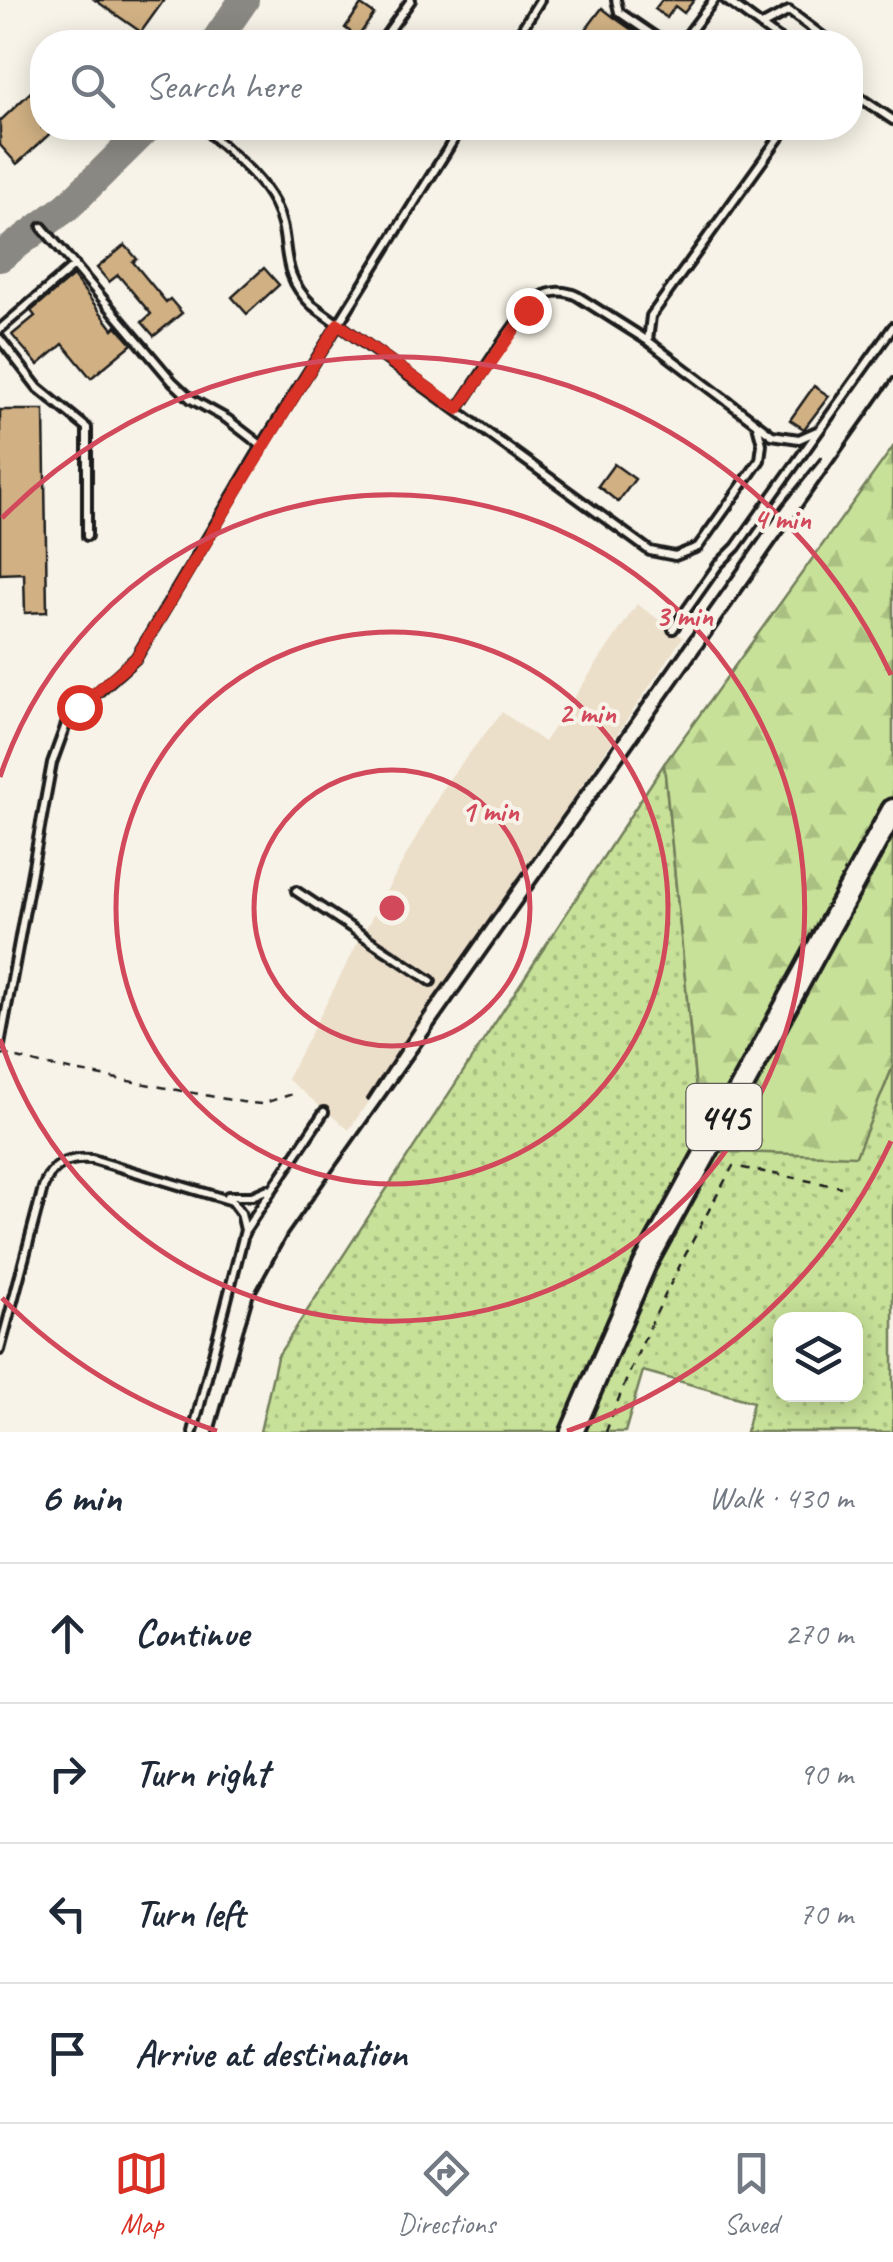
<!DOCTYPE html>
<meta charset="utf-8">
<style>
:root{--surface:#fff;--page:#f2f2f3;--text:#1f2937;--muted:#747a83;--line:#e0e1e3;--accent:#d93025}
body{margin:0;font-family:Caveat,sans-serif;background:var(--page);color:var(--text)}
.controls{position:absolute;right:30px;bottom:30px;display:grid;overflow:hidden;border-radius:20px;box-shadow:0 5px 25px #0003}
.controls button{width:90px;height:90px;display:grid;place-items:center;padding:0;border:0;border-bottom:2px solid var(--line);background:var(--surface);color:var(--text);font:50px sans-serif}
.stop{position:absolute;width:30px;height:30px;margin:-22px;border:8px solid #d93025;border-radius:50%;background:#fff}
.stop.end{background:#d93025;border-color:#fff;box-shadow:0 2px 10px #0008}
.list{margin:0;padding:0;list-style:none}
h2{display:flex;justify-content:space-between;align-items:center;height:130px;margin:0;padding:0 40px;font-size:42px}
h2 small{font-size:32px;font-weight:400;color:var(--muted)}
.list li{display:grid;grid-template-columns:65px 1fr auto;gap:30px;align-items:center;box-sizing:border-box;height:140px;padding:0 40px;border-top:2px solid var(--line)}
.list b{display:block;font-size:38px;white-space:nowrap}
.list em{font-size:32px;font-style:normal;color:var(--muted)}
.icon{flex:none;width:55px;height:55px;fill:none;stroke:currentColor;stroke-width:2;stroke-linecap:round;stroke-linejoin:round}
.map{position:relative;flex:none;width:893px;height:1432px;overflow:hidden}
.search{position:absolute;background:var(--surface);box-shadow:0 5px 25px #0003;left:30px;right:30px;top:30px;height:110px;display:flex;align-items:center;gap:25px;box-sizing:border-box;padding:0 35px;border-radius:40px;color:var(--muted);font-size:38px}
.sheet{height:690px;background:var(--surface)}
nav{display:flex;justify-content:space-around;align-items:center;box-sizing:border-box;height:140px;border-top:2px solid var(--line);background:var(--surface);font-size:28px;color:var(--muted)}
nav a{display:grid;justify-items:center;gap:5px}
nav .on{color:var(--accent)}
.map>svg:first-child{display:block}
.built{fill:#ecdfca}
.grass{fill:url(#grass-dots);stroke:#727e5a;stroke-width:2.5;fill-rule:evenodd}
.forest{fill:url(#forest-firs);stroke:#727e5a;stroke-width:2.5}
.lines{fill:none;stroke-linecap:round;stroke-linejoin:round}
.taxiway{stroke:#8a8882;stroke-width:30}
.building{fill:#d1b184;stroke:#1c1c1c;stroke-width:2.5}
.service-casing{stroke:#1c1c1c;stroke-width:14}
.primary-casing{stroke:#1c1c1c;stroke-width:28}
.path{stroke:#1c1c1c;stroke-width:2.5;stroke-dasharray:8 8;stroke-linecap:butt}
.service{stroke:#f7f3e8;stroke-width:6}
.primary{stroke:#f7f3e8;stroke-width:20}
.rail{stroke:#1c1c1c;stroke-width:4}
.route{stroke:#d93025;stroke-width:12}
.ring{fill:none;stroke:#d1495b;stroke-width:5}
.labels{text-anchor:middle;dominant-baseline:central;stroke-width:8;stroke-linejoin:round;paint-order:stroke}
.shield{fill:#f7f3e8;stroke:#5e5c59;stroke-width:2.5}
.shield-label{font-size:38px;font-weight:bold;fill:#1c1c1c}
.centre{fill:#d1495b;stroke:#f7f3e8;stroke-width:5}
.ring-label{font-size:30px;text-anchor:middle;font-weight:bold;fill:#d1495b;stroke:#f7f3e8;stroke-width:8;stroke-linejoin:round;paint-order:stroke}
</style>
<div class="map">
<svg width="893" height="1432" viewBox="0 0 893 1432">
<defs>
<pattern id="grass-dots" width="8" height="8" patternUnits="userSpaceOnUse" patternTransform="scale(2.5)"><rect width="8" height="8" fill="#c7e198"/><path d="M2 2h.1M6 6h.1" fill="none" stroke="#aac082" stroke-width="1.8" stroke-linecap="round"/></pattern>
<pattern id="forest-firs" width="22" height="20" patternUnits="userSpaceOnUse" patternTransform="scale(2.5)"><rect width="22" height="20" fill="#c7e198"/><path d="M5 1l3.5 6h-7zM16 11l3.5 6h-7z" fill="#aac082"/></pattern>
</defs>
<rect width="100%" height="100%" fill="#f7f3e8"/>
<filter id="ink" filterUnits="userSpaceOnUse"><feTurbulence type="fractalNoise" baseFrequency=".01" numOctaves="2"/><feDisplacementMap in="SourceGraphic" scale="20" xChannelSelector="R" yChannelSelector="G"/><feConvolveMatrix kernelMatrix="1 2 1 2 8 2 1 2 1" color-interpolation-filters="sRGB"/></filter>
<g filter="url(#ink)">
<path class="built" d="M637,604L683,637L349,1130L287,1079L355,948L446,783L502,712L544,742Z"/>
<path class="grass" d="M664,764L702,1151L856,1155L893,1066V1432H746L753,1402L643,1371L625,1432H260L277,1357ZM780,1320H856V1394H780Z"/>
<path class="forest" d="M893,447V1066L856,1156L702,1151L664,764Z"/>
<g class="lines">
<path class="taxiway" d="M215,42L244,0
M0,257L68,206L147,128"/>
</g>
<path class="building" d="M95,0H164L141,32Z
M662,0H694L684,13L675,6L667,18L655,9Z
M361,5L374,14L358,37L345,28Z
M602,8L615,18L649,42H597L584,32Z
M35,88L42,96V128H56L17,164L0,145V121Z
M125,245L137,259L133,262L166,302L170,299L182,313L154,336L142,322L151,314L118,275L109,282L97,268Z
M264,268L279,285L247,314L232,297Z
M73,276L113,329L116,326L132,344L91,378L63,344L38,365L12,335L35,316L31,311Z
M814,386L829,396L804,429L790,420Z
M0,410H44L47,612L25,613L24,573L0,574Z
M614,464L635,479L618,502L598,486Z"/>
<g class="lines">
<g class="service-casing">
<path id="service" d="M616,0L619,12L663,42
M726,0L783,42
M761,26L789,11L830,42
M381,42L411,0
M514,42L540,0
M677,42L683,41L714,0
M850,91L893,120
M204,128C227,151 259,174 274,203C294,241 275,269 312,305L650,551L675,556L698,547L760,460L762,444L757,425
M786,128L651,316L648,341L772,435L799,439L817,431
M42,227L172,381L191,399L227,419L262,446
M0,329L75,265
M0,339L38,388L87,428V536
M458,409C475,385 519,312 539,298C551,290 565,290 577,296L648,341
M673,629L718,565L736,547L893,327
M296,891L431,981
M0,1045L52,763L68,719L136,658L262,446L461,128
M228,1196H252L268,1189
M246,1229L324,1112
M0,1350L43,1188C51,1164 68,1157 92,1159L232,1201L241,1213L245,1230L193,1432"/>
</g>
<g class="primary-casing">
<path id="primary" d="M572,1432L645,1264L893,810"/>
</g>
<path class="path" d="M2,1054L48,1066L242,1102L261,1104L299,1092
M606,1432C640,1339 685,1253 733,1166L841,1187"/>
<use href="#service" class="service"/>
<use href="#primary" class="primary"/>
<path class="rail" d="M368,1099L417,1024L783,505L821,458
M214,1432L253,1297L287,1235L893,378"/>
</g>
</g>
<g class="lines" filter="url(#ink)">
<path class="route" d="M79,707L136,658L338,324L458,409L528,310"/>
</g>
<g class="ring">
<circle cx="392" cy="908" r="138"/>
<circle cx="392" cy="908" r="276"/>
<path d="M0 777A413 413 0 1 1 0 1039"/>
<path d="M891 1141A551 551 0 0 1 567 1431M217 1431A551 551 0 0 1 2 1298M2 518A551 551 0 0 1 891 675"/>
</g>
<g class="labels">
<rect class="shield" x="686.5" y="1084" width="75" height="66" rx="8"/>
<g class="shield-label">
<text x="724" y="1117">445</text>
</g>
</g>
<circle cx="392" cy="908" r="15" class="centre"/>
<g class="ring-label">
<text x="782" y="529">4 min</text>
<text x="684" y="626">3 min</text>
<text x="587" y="723">2 min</text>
<text x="490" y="821">1 min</text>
</g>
</svg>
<div class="controls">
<button><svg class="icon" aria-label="layers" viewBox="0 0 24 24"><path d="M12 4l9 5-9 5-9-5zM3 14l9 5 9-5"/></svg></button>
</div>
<div class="stop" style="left:79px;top:707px"></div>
<div class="stop end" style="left:528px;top:310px"></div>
<div class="search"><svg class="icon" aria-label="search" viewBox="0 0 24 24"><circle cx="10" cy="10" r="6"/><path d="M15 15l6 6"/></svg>Search here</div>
</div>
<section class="sheet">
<h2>6 min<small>Walk · 430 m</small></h2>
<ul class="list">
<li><svg class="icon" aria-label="ahead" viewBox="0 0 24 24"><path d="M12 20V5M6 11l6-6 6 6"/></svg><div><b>Continue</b></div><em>270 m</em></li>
<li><svg class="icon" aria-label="right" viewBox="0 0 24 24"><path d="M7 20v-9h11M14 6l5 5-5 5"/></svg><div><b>Turn right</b></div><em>90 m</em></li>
<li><svg class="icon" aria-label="left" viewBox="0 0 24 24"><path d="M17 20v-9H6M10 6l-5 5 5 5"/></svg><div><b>Turn left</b></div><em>70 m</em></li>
<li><svg class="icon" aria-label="arrive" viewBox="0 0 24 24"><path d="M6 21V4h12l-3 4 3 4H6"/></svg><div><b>Arrive at destination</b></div></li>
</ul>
</section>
<nav>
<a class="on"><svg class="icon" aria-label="map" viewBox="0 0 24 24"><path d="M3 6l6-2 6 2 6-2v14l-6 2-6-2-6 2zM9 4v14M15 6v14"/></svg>Map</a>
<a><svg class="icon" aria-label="directions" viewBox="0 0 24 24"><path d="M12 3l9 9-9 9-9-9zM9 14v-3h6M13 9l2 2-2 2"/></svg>Directions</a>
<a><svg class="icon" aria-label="saved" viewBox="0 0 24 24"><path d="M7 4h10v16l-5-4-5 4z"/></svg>Saved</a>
</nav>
